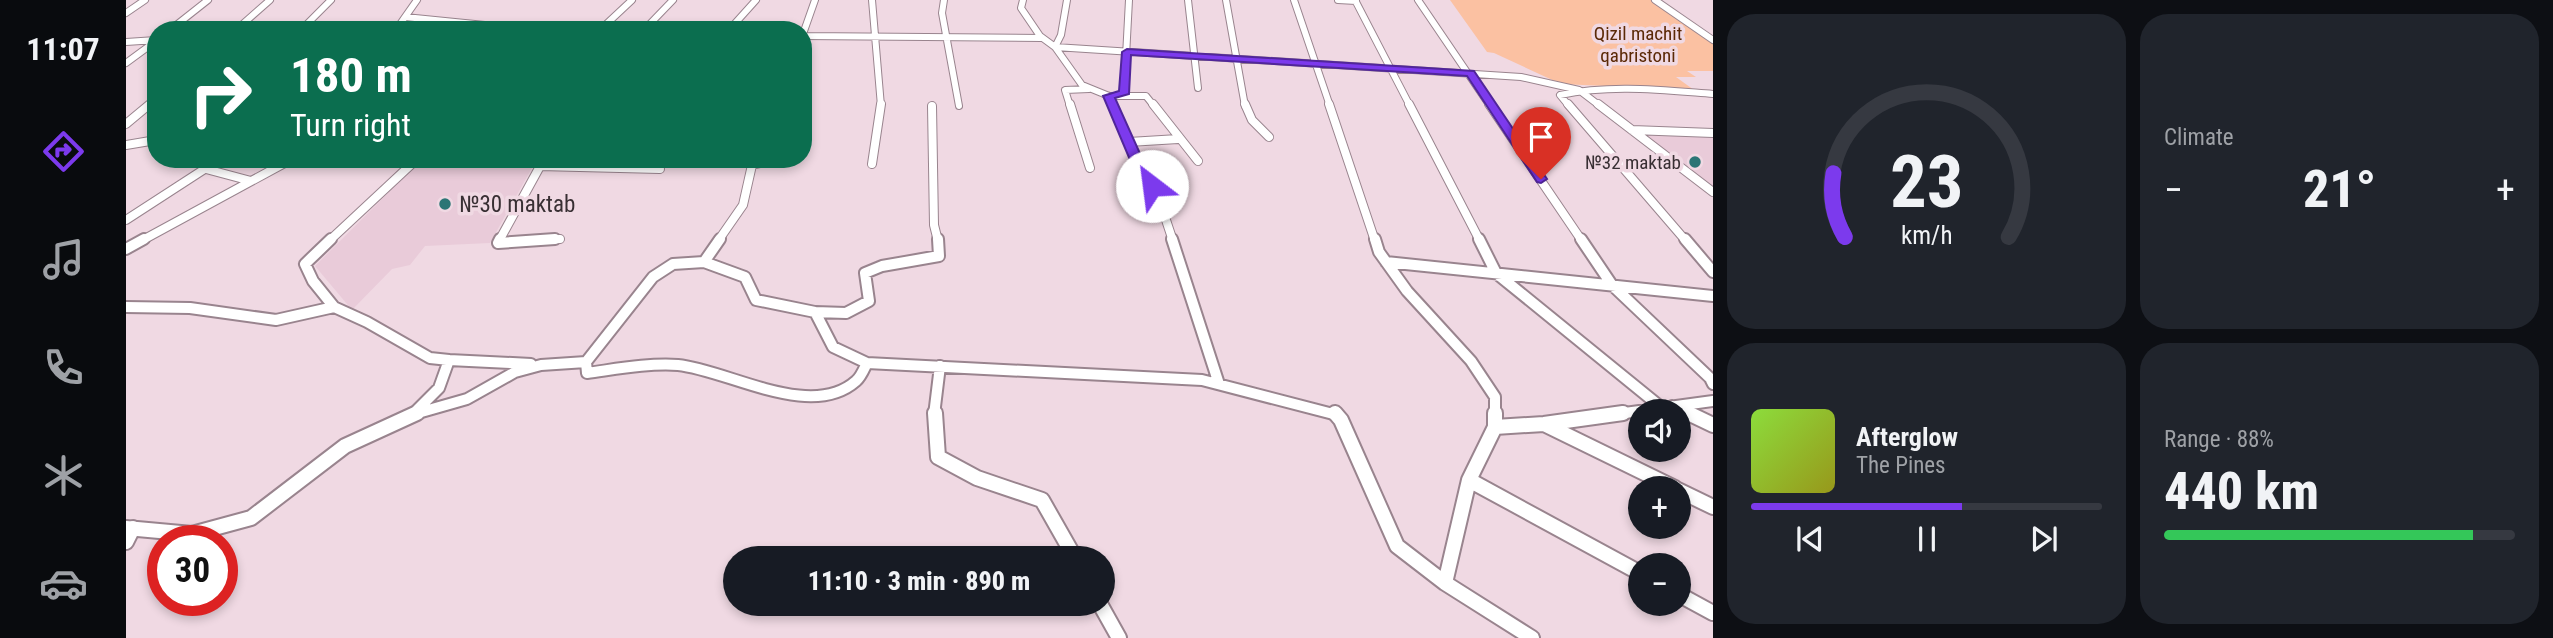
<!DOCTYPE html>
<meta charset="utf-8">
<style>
:root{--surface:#171b24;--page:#20242c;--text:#f1f3f6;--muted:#9ea1a6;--line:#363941;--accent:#7c3aed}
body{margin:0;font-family:"Roboto Condensed",sans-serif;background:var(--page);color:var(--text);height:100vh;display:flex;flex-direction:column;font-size:26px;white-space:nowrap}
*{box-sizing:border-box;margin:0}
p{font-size:23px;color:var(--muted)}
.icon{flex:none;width:38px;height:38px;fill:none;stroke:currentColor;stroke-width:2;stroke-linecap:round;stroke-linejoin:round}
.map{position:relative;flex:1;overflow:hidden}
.details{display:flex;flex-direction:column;gap:14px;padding:14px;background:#0d0f14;width:840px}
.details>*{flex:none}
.hud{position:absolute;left:21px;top:21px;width:665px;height:147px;border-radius:28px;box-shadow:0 4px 10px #0003;background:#0b6e4f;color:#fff;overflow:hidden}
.tools{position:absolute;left:1502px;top:399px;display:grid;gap:14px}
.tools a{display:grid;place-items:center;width:63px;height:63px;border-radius:50%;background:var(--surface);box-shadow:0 4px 10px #0003;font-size:35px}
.speed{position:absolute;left:21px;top:525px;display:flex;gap:14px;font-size:35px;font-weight:700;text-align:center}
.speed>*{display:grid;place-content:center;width:91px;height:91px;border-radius:50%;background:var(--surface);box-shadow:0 4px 10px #0003;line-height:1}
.speed .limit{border:10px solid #d22;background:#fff;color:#111}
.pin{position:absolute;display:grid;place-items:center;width:60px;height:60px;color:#fff;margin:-72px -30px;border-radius:50% 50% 50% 0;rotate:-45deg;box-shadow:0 0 7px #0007}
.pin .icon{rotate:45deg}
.me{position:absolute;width:77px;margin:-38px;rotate:330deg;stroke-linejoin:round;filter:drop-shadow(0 0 5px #0008)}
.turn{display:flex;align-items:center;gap:24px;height:147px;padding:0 28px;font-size:32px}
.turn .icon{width:91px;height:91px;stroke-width:2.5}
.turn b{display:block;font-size:49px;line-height:60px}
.big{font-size:52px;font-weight:800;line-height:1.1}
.details .card{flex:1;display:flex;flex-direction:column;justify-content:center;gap:10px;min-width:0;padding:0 24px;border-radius:28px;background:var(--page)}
.details .dial{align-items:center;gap:0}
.dial svg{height:182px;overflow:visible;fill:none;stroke:var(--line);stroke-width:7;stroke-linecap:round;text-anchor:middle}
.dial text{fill:var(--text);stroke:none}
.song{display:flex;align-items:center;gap:21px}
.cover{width:84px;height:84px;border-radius:10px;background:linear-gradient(135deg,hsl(90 70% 55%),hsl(60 70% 35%))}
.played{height:7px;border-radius:4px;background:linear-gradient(90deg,var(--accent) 60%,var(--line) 60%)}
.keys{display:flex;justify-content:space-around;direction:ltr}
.heat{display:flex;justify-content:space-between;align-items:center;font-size:38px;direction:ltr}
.charge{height:10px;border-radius:5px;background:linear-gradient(90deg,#34c759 88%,var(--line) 0)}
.details .tiles{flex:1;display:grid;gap:14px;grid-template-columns:repeat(2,1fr)}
.trip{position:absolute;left:597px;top:546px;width:392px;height:70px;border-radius:35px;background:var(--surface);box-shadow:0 4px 10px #0003;font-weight:800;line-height:70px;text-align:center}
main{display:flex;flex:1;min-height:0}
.dock{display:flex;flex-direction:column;width:126px;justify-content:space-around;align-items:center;background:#090b0e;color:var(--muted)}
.dock .icon{width:49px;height:49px}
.dock .on{color:var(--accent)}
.dock b{font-size:32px;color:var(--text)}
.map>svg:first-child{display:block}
.built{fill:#e9cbd9}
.green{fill:#fbc1a2}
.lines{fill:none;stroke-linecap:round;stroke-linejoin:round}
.minor-far3-casing{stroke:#99848e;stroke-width:8}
.minor-far2-casing{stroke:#99848e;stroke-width:10}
.minor-far1-casing{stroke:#99848e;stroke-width:14}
.minor-casing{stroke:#99848e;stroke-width:18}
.minor-far3{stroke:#fff;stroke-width:6}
.minor-far2{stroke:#fff;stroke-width:8}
.minor-far1{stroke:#fff;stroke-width:10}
.minor{stroke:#fff;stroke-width:14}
.route{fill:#7c3aed;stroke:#51269a;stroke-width:2}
.poi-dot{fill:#2b7575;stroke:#f0d9e3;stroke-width:2.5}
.labels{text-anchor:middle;stroke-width:7;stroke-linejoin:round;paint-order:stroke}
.far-park-label{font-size:19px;fill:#5b2906;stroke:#f0d9e3}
.far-poi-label{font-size:19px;fill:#382f33;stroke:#f0d9e3;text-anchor:end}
.poi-label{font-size:23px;fill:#382f33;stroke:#f0d9e3;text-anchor:start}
</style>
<main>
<nav class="dock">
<b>11:07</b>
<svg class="icon on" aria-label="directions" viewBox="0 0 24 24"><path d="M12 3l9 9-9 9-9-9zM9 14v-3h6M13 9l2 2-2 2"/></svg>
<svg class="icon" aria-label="music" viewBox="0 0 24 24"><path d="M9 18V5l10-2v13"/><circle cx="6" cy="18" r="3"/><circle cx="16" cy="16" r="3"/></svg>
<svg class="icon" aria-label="phone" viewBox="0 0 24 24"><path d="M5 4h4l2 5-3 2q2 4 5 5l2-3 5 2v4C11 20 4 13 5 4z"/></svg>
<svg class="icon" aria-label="climate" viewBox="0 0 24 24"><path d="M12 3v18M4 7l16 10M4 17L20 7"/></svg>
<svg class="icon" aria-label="car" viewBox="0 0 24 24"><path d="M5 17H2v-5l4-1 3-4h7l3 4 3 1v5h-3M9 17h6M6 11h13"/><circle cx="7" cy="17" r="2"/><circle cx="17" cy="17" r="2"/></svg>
</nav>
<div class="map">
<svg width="1587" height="638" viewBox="0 0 1587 638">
<rect width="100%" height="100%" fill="#f0d9e3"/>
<!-- built -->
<path class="built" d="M 1513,132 L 1587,135 L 1587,188 Z
M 358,159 L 411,159 L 364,243 L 299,246 L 284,265 L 266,269 L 226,310 L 189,266 L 290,165 L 355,163 Z"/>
<!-- green -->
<path class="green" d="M 1324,0 L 1525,0 L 1587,43 L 1587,71 L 1561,71 L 1570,77 L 1550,77 L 1568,90 L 1435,84 L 1368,53 L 1361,52 Z"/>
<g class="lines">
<!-- minor-far3 casing -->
<g class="minor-far3-casing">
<path id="minor-far3" d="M 291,0 L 279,17 L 409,30
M 746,0 L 755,106
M 818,0 L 816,13 L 833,106
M 897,0 L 895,8 L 914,36 L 929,47 L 956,85 L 983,96 L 1020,96 L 1028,106
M 1062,0 L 1072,88
M 1100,0 L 1119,106
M 1168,0 L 1204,106
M 1212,0 L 1230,1
M 1229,0 L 1284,106
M 1292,0 L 1364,106
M 1529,0 L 1587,40
M 0,13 L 19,0
M 44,30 L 82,0
M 110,30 L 144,0
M 175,30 L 205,0
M 270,30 L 279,17
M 474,30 L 506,0
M 518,30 L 547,0
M 603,30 L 630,0
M 677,34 L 689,0
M 677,36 L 916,38
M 0,42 L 30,40
M 929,47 L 1395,77 L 1453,90 L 1474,106
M 929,47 L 935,35 L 941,0
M 0,63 L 30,41
M 998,94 L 1003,0
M 983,96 L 987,106
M 22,106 L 30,99
M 944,106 L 939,90 L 963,89
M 1443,106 L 1434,95 C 1485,84 1535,90 1587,94"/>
</g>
<!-- minor-far2 casing -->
<g class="minor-far2-casing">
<path id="minor-far2" d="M 944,104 L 964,168
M 986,104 L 1013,167 L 1033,199 L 1047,241
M 1027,104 L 1072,161
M 1119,104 L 1126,120 L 1143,137
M 1203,104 L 1249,241
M 1283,104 L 1354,241
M 1363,104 L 1456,241
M 1442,104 L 1560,241
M 1472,104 L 1587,192
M 806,106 L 808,225 L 812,241
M 0,124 L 24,104
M 1506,130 L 1587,133
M 1003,142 L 1052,139
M 0,145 L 30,140
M 746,164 L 755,104
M 414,166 L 534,169
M 80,169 L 125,181
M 0,220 L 94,159
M 15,241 L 166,159
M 203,241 L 291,159
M 373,241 L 418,159
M 402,241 L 434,239
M 592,241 L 617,205 L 626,165 L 639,162 L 639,159"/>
</g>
<!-- minor-far1 casing -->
<g class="minor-far1-casing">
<path id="minor-far1" d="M 205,239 L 179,264 L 187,281 L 208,307 L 241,322 L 304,358 L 323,360
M 374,239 L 372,243 L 429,239
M 1046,239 L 1093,384
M 1249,239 L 1253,252 L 1281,291 L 1345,361 L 1369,397 L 1369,415
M 1353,239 L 1370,273 L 1536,408
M 1455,239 L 1486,285 L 1584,378 L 1587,384
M 1559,239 L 1587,272
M 0,249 L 18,239
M 578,262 L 594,239
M 578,262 L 619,277 L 630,300 L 689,312 L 707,347 L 741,363 C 738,369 735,377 730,381 C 685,421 602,370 552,365 C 522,363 491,369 461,373 L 460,362 L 527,277 L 547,264 Z
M 1260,262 L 1587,296
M 0,307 L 64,308 L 150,320 L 208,307
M 689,312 L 720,313 L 743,301 L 739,273 L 756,266 L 813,256 L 812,239
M 741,363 L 1076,380 L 1211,415
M 1546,406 L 1565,415
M 291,410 L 313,388 L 323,360 L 405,364
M 285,415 L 341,399 L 389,372 L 415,365 L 460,362
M 808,415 L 814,366
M 1484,415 L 1587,401"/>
</g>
<!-- minor casing -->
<g class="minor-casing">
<path id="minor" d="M 809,413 L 812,457 L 851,478 L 916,500 L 949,558
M 1209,413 L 1215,420 L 1271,546 L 1319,583 L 1406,638
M 1562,413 L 1587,425
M 1418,424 L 1549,488
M 1369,427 L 1418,424 L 1497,413
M 1343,480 L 1514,573
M 1552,490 L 1587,507
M 0,528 L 66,534 L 125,518 L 219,446 L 291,413
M 0,542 L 7,528
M 1319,583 L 1343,480 L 1369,427 L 1369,413
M 1552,594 L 1587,613
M 974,604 L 993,638"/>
</g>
<!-- minor-far3 -->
<use href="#minor-far3" class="minor-far3"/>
<!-- minor-far2 -->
<use href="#minor-far2" class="minor-far2"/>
<!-- minor-far1 -->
<use href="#minor-far1" class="minor-far1"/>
<!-- minor -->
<use href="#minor" class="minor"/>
</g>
<!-- route -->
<path class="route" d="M 1001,49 L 1348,71 L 1421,179 L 1415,183 L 1411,182 L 1341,76 L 1005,55 L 1003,94 L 989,98 L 1020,167 L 1033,186 L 1026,190 L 1022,189 L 1007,167 L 977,96 L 993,91 L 996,52 Z"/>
<!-- markers -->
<g class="poi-dot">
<circle cx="1569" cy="162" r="7"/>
<circle cx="319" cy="204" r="7"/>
</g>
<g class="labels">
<!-- far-park labels -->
<g class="far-park-label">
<text x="1512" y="40">Qizil machit<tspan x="1512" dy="22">qabristoni</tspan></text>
</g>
<!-- far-poi labels -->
<g class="far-poi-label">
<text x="1555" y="169">№32 maktab</text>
</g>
<!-- poi labels -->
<g class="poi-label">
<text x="333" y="212">№30 maktab</text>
</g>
</g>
</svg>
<div class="tools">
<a><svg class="icon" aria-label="sound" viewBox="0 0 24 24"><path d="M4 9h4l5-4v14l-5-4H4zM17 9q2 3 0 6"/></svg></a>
<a>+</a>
<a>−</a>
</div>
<div class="speed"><div class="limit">30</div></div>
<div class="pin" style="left:1415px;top:179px;background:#d93025"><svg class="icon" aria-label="arrive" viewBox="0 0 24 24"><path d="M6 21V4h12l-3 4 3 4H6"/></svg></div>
<svg class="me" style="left:1026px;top:186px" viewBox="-20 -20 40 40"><circle r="19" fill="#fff"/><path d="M0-13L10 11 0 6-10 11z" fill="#7c3aed"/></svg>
<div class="trip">11:10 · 3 min · 890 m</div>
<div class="hud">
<div class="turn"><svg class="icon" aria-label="right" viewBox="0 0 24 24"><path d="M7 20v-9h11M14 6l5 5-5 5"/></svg><div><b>180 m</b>Turn right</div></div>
</div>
</div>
<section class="details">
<div class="tiles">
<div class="card dial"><svg viewBox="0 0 100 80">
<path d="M14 69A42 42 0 1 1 86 69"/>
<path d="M14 69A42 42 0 0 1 9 41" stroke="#7c3aed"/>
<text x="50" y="56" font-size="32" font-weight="700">23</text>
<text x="50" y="72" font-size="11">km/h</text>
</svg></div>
<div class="card"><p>Climate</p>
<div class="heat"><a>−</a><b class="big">21°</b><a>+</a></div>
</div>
<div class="card">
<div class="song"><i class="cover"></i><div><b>Afterglow</b><p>The Pines</p></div></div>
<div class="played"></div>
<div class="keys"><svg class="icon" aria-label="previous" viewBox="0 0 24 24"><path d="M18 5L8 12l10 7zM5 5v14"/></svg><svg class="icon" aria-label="pause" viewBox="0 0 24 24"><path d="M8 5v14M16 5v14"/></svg><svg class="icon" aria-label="next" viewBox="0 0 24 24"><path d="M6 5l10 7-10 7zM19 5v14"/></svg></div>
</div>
<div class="card"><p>Range · 88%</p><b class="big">440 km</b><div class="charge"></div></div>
</div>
</section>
</main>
